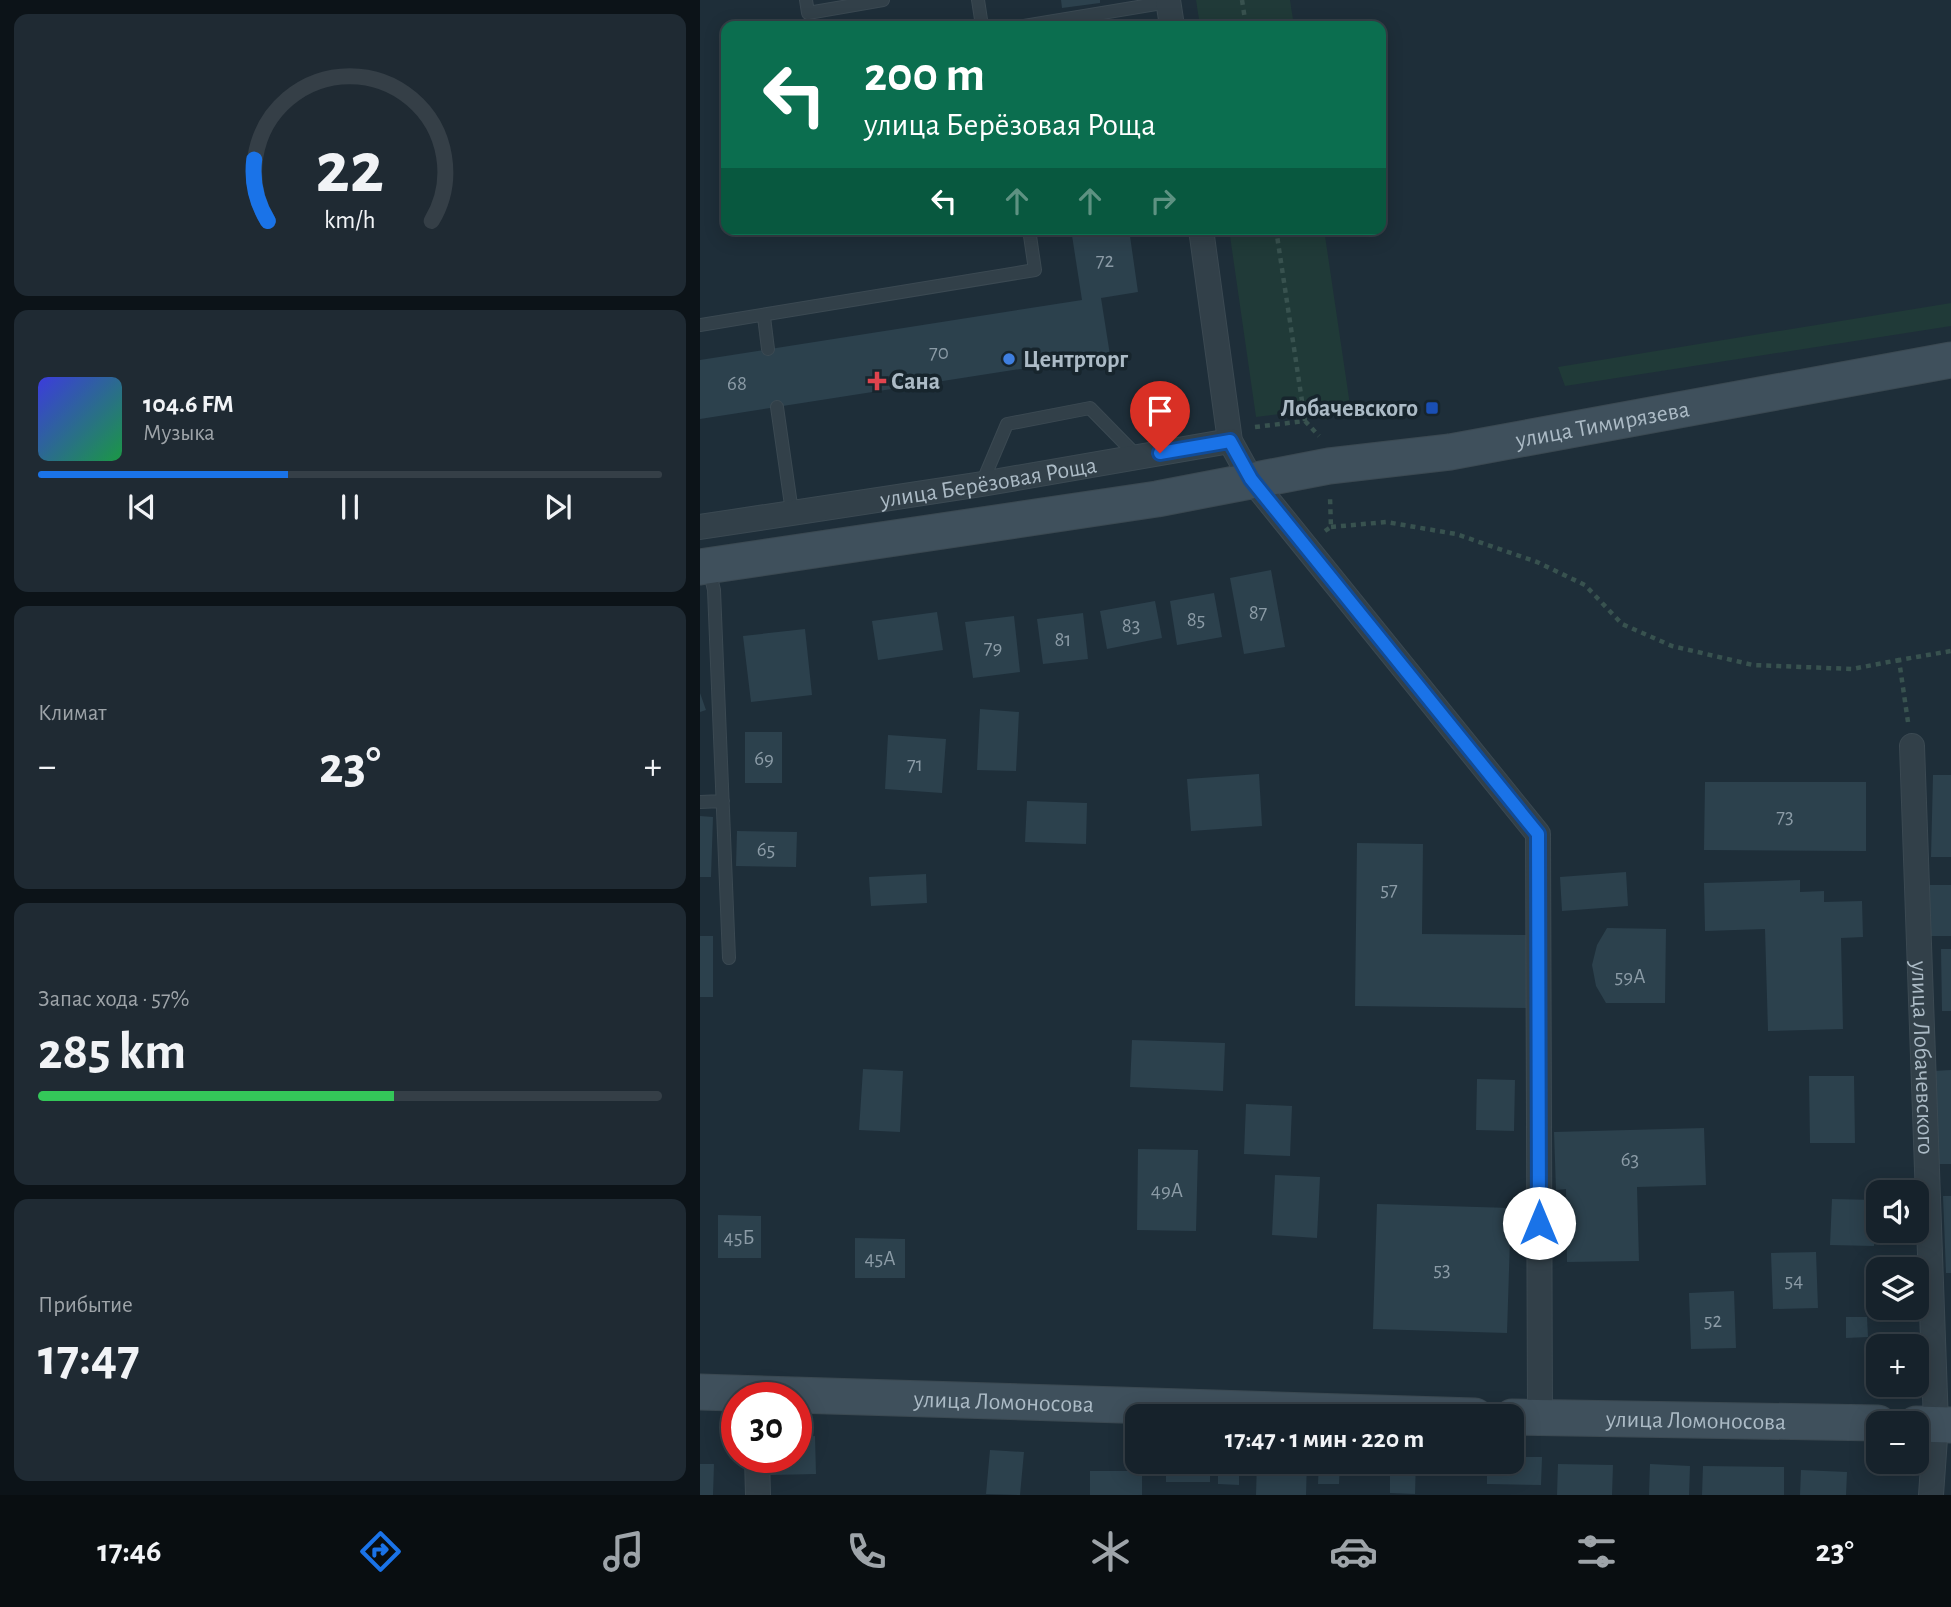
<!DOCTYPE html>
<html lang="ru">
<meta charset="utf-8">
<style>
:root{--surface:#16222b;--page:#1f2a33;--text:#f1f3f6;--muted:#9ea4a9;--line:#353f47;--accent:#1a73e8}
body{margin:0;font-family:"Alegreya Sans",sans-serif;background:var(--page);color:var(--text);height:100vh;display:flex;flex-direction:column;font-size:26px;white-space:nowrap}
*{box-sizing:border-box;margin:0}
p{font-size:23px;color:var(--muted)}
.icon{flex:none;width:38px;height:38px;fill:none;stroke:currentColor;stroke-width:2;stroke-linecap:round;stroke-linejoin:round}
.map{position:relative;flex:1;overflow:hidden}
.sheet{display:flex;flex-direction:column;gap:14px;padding:14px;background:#0c1318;width:700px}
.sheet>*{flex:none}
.guide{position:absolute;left:21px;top:21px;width:665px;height:214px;border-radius:14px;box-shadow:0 4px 18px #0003,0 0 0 2px var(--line);background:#0b6e4f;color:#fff;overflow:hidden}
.fabs{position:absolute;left:1166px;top:1180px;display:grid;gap:14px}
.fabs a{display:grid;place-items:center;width:63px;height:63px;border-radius:14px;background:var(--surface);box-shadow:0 4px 18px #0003,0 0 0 2px var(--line);font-size:35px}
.speed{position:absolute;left:21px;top:1382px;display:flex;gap:14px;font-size:35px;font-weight:700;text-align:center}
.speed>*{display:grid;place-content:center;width:91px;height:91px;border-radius:50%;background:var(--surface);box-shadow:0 4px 18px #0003,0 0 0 2px var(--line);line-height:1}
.speed .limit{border:10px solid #d22;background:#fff;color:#111}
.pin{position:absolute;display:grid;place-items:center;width:60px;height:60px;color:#fff;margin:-72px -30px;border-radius:50% 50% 50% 0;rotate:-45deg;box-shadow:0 0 7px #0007}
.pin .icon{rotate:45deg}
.me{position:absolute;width:77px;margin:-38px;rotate:0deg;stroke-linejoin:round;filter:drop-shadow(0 0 5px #0008)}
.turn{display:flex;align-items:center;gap:24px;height:147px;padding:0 28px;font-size:32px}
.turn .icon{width:91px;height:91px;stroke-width:2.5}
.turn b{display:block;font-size:49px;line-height:60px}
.lanes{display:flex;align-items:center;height:66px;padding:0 28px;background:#0003;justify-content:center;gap:35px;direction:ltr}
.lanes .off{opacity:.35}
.big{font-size:52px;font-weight:700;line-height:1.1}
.sheet .card{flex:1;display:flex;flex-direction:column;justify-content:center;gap:10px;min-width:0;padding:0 24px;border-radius:14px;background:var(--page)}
.sheet .dial{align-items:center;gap:0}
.dial svg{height:182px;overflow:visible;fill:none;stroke:var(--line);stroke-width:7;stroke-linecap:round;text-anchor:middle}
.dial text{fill:var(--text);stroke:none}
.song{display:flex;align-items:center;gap:21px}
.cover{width:84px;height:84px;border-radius:10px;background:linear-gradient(135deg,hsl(240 70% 55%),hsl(140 70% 35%))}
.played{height:7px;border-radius:4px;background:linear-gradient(90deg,var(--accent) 40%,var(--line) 40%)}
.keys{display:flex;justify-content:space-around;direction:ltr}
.heat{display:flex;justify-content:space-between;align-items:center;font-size:38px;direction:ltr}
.charge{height:10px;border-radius:5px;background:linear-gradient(90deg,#34c759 57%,var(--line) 0)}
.trip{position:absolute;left:425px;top:1404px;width:399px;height:70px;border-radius:14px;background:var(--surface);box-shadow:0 4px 18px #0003,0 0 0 2px var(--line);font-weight:700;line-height:70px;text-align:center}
.menu{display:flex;height:112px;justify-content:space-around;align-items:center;background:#090e11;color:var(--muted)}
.menu .icon{width:49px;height:49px}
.menu .on{color:var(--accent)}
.menu b{font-size:32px;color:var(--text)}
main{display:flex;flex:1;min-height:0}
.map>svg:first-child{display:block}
.green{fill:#203a38}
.building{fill:#2c414d}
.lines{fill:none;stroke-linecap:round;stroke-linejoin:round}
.lane-casing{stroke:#3b4952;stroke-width:14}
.street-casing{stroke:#3b4952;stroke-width:26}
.secondary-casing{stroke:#3b4952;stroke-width:37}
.path{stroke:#38524f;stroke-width:4.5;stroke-dasharray:5 5;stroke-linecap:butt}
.lane{stroke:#324049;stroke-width:12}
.street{stroke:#324049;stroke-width:24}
.secondary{stroke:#3f505c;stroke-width:35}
.route-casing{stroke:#114b97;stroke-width:18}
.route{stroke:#1a73e8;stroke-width:12}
.shop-dot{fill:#3f7fe0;stroke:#17252d;stroke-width:2.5}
.health-dot{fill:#e0444e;stroke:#17252d;stroke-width:2.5}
.transit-dot{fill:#1a4fb4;stroke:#17252d;stroke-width:2.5}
.labels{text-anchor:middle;stroke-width:7;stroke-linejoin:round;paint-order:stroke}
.number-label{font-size:21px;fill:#8b9ba6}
.poi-label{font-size:24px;font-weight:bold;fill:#acbbc6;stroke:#17252d;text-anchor:start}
.street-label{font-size:24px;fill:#acbbc6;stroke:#17252d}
</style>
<main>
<section class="sheet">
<div class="card dial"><svg viewBox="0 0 100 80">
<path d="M14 69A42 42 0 1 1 86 69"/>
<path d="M14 69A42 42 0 0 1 8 42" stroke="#1a73e8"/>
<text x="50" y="56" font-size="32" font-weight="700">22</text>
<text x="50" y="72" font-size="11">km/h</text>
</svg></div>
<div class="card">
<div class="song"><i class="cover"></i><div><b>104.6 FM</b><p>Музыка</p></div></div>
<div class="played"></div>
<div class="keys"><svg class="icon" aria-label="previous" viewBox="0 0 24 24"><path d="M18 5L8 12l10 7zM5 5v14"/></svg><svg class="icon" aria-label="pause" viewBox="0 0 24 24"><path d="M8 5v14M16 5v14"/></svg><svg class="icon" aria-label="next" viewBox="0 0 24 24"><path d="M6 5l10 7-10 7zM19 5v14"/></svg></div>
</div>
<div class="card"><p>Климат</p>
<div class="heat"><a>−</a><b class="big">23°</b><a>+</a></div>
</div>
<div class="card"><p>Запас хода · 57%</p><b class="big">285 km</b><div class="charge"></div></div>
<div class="card"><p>Прибытие</p><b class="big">17:47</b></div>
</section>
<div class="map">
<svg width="1251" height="1495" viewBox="0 0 1251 1495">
<rect width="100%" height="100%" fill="#1e2e39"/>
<!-- green -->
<path class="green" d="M 496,0 L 590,0 L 594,26 L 500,26 Z
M 529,229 L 624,229 L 650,405 L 556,417 Z
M 1251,303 L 1251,326 L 865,386 L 858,367 Z"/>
<!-- building -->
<path class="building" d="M 361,0 L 400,0 L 400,3 L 362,8 Z
M 371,229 L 429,229 L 438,292 L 401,298 L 410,355 L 0,419 L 0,360 L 382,300 Z
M 571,570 L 585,647 L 544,654 L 530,578 Z
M 514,593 L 522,637 L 477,645 L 470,601 Z
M 455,601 L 462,638 L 407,649 L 400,611 Z
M 237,612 L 243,650 L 178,660 L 172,621 Z
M 383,613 L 388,659 L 343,664 L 337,619 Z
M 314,616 L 320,672 L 273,678 L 265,622 Z
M 105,629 L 112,695 L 51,702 L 43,636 Z
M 0,693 L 6,710 L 0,712 Z
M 280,709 L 319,712 L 316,771 L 277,770 Z
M 45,732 L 82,732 L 82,783 L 45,783 Z
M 188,735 L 246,739 L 242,793 L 185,789 Z
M 559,774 L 562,826 L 491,831 L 487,779 Z
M 1233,775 L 1251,775 L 1251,857 L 1231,857 Z
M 1005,782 L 1166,782 L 1166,851 L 1004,850 Z
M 327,801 L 387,803 L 386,844 L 325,842 Z
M 0,816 L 13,817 L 11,877 L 0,877 Z
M 37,831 L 97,832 L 96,867 L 36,866 Z
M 657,843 L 723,844 L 722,934 L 827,935 L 826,1008 L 655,1006 Z
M 926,872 L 928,906 L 862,911 L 860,877 Z
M 226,874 L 227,903 L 171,906 L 169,877 Z
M 1100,880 L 1100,892 L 1124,891 L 1124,902 L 1162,901 L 1163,937 L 1141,938 L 1143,1029 L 1068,1031 L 1065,929 L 1005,931 L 1004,883 Z
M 1227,885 L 1251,885 L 1251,936 L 1227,936 Z
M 907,928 L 966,929 L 965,1003 L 906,1003 L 896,986 L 892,965 L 897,945 Z
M 0,936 L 13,936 L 13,997 L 0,997 Z
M 1241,949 L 1251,949 L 1251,1011 L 1242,1011 Z
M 432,1040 L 525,1043 L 523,1091 L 430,1087 Z
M 163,1069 L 203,1071 L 200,1132 L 159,1130 Z
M 1251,1070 L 1251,1164 L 1235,1164 L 1233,1071 Z
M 1109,1076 L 1154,1076 L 1155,1143 L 1110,1143 Z
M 777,1079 L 815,1080 L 814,1131 L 776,1130 Z
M 546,1104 L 592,1106 L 590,1156 L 544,1154 Z
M 1004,1128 L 1006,1185 L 937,1187 L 939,1261 L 867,1262 L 866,1189 L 856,1190 L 854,1132 Z
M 438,1149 L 498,1150 L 496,1231 L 437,1230 Z
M 575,1175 L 620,1177 L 617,1238 L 572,1235 Z
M 1243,1196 L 1251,1196 L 1251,1273 L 1246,1273 Z
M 1132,1199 L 1176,1200 L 1174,1246 L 1130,1245 Z
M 677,1204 L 811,1208 L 807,1333 L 673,1329 Z
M 18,1215 L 61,1216 L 61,1258 L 18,1258 Z
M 155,1238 L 205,1239 L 205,1278 L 155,1278 Z
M 1116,1252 L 1118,1308 L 1073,1309 L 1071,1253 Z
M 1034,1291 L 1036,1348 L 991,1349 L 989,1293 Z
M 1146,1317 L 1167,1317 L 1168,1337 L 1146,1338 Z
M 115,1436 L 116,1474 L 71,1475 L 71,1458 L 96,1458 L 96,1437 Z
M 290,1450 L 324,1452 L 320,1495 L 286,1494 Z
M 812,1457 L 842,1457 L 841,1485 L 787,1484 L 787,1461 L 812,1461 Z
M 466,1461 L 510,1461 L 510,1482 L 466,1482 Z
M 518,1461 L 539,1461 L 539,1485 L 518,1484 Z
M 557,1461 L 607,1461 L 606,1495 L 556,1495 Z
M 619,1461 L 640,1461 L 639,1484 L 618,1484 Z
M 690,1461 L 716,1461 L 715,1494 L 690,1493 Z
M 0,1464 L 14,1464 L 13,1495 L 0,1495 Z
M 858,1464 L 913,1465 L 912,1495 L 857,1495 Z
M 950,1464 L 990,1466 L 989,1495 L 949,1495 Z
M 1003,1466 L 1084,1467 L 1084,1495 L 1002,1495 Z
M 1101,1470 L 1147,1472 L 1146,1495 L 1100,1495 Z
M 390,1471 L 442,1471 L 442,1495 L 390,1495 Z"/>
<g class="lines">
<!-- lane casing -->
<g class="lane-casing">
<path id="lane" d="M 106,0 L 108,13 L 183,0
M 278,0 L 282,26
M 324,26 L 468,2
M 64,317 L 68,349
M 0,325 L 335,270 L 329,229
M 77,407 L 92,512
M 282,483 L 307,424 L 390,408 L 437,456
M 9,569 L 14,590 L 29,958
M 0,802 L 23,801"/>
</g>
<!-- street casing -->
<g class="street-casing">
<g id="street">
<path d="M 468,0 L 472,26"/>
<path d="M 501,229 L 530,441 L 551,479 L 838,834 L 840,1418"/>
<path id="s1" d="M 0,527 L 282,484 L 530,441"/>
<path id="s2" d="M 1212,746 L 1236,1424 L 1231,1495"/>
<path d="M 57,1458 L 58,1495"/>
</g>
</g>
<!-- secondary casing -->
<g class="secondary-casing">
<g id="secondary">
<path id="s3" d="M 0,567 L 457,499 L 629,466 L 750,452 L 1251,360"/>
<path id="s4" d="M 0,1392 L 775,1416"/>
<path id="s5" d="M 812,1417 L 1178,1423"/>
<path d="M 1216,1424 L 1251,1425"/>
</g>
</g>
<!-- path -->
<path class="path" d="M 542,0 L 546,26
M 605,421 L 619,436
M 555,427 L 605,421 L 576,229
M 631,527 L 686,522 L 756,534 L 837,562 L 885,585 L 922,624 L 972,646 L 1053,665 L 1152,669 L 1199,660
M 625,531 L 631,527 L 630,497
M 1208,722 L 1199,660 L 1251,651"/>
<!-- lane -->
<use href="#lane" class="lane"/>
<!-- street -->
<use href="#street" class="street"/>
<!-- secondary -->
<use href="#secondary" class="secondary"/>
</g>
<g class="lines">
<!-- route casing -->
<g class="route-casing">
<path id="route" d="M 460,453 L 530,441 L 551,479 L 838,834 L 839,1223"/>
</g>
<!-- route -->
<use href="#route" class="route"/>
</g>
<!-- markers -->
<circle class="shop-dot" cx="309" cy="359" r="7"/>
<path class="health-dot" d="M173.5 370.5h7v7h7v7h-7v7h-7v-7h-7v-7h7z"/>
<rect class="transit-dot" x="725" y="401" width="14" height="14" rx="3.5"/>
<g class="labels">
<!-- number labels -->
<g class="number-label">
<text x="405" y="267">72</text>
<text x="239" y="359">70</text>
<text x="37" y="390">68</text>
<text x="558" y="619">87</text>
<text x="496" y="626">85</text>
<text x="431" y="632">83</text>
<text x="363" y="646">81</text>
<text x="293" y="654">79</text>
<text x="64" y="765">69</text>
<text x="215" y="771">71</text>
<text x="1085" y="823">73</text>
<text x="66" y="856">65</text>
<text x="689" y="896">57</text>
<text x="930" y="983">59А</text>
<text x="930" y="1166">63</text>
<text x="467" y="1197">49А</text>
<text x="39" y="1244">45Б</text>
<text x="180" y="1265">45А</text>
<text x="742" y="1276">53</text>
<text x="1094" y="1287">54</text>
<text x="1013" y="1327">52</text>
</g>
<!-- poi labels -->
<g class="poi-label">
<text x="323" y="367">Центрторг</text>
<text x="191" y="389">Сана</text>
<text x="718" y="416" text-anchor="end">Лобачевского</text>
</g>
<!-- street labels -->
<g class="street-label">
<text dy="8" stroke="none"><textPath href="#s3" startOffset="914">улица Тимирязева</textPath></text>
<text dy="8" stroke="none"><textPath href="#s1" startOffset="292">улица Берёзовая Роща</textPath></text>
<text dy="8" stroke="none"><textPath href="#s2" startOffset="312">улица Лобачевского</textPath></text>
<text dy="8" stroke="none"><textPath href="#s4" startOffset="304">улица Ломоносова</textPath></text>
<text dy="8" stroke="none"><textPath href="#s5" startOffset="184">улица Ломоносова</textPath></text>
</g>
</g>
</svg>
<div class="fabs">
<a><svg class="icon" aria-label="sound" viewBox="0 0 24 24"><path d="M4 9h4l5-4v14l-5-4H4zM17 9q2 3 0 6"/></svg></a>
<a><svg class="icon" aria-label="layers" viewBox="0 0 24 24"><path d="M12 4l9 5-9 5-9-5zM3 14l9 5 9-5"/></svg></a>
<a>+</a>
<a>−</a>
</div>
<div class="speed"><div class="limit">30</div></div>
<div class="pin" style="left:460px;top:453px;background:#d93025"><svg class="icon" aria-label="arrive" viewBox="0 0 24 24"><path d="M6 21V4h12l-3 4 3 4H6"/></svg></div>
<svg class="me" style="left:839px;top:1223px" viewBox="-20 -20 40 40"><circle r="19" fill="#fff"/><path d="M0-13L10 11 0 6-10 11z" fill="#1a73e8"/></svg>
<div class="trip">17:47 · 1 мин · 220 m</div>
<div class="guide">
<div class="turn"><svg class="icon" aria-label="left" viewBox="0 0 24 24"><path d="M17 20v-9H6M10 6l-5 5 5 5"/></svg><div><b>200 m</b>улица Берёзовая Роща</div></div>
<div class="lanes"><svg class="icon" aria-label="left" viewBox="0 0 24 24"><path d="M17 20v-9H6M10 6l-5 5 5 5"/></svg><svg class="icon off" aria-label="ahead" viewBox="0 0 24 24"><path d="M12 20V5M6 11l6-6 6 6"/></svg><svg class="icon off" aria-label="ahead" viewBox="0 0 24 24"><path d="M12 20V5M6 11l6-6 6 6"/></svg><svg class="icon off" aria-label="right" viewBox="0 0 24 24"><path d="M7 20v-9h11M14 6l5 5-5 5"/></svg></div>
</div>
</div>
</main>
<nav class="menu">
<b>17:46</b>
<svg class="icon on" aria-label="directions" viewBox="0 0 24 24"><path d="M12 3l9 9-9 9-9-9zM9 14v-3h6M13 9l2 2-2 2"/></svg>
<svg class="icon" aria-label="music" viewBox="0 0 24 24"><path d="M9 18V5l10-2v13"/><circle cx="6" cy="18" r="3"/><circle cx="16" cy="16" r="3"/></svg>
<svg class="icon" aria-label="phone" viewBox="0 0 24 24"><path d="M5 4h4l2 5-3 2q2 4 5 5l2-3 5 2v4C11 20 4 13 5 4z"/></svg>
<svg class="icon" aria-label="climate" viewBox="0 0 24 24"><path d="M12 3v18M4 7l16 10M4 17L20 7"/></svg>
<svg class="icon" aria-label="car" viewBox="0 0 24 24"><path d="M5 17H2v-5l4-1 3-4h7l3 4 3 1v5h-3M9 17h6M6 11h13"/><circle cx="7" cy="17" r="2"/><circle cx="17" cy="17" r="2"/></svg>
<svg class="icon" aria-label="filters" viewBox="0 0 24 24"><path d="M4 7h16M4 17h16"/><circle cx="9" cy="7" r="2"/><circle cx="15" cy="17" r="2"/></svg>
<b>23°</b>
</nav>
